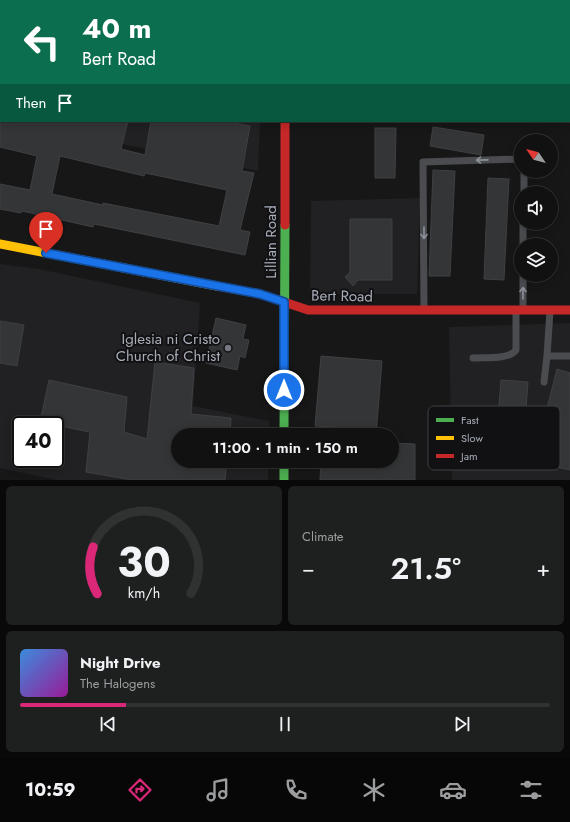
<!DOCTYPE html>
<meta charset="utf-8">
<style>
:root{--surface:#111;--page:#1e1f1f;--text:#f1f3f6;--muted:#9c9d9f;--line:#303131;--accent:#db2777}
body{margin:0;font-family:Jost,sans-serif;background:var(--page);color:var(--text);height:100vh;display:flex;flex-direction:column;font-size:15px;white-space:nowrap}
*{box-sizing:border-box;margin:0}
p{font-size:13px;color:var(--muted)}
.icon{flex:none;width:22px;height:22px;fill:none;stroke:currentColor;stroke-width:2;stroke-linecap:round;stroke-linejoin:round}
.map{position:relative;height:480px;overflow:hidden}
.sheet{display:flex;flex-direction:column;gap:6px;padding:6px;background:#090909;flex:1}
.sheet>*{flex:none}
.banner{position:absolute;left:0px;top:0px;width:570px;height:122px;box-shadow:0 2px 10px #0003,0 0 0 1px var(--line);background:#0b6e4f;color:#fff;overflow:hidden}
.needle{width:26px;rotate:305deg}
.tools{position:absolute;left:514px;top:134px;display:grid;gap:8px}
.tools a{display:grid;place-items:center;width:44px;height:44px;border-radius:50%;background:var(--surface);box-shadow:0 2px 10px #0003,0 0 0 1px var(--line);font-size:20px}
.speed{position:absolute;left:12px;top:416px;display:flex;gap:8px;font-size:20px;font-weight:700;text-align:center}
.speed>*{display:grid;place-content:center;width:52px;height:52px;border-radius:50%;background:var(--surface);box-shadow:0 2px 10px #0003,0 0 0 1px var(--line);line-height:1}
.speed .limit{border:2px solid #111;border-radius:6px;background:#fff;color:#111}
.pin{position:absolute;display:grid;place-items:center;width:34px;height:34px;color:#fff;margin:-41px -17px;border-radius:50% 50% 50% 0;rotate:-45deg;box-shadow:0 0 4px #0007}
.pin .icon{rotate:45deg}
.me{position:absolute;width:44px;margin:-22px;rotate:0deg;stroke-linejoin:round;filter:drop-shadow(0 0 3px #0008)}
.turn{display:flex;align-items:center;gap:14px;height:84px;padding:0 16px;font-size:18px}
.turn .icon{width:52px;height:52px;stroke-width:2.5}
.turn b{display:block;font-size:28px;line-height:34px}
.then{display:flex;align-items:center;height:38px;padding:0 16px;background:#0003;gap:8px;font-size:15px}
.big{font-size:30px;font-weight:600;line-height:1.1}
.sheet .widget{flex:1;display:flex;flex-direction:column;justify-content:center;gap:6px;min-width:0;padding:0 14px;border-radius:6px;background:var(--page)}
.sheet .dial{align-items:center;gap:0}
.dial svg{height:104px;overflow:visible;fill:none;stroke:var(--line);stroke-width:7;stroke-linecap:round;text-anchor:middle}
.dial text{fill:var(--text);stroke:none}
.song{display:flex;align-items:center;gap:12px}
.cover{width:48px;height:48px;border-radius:6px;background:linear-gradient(135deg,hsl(210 70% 55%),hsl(300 70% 35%))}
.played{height:4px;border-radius:2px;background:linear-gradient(90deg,var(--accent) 20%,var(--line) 20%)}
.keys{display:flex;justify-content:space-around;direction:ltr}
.heat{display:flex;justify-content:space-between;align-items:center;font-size:22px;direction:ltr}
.sheet .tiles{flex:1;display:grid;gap:6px;grid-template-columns:1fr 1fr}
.widget:last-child{grid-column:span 2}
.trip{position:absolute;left:171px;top:428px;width:228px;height:40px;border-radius:20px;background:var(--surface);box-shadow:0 2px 10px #0003,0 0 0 1px var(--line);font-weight:600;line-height:40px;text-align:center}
.menu{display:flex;height:64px;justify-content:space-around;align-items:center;background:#070707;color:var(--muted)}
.menu .icon{width:28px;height:28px}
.menu .selected{color:var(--accent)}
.menu b{font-size:18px;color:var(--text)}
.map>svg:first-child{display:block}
.built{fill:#212124;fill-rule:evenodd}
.building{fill:#343537;stroke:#3f4043;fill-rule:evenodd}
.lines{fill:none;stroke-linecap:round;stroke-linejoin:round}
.lane{stroke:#4b4c50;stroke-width:7}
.street{stroke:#4b4c50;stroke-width:13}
.fast{stroke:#4caf50;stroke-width:9}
.slow{stroke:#ffc107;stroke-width:9}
.jam{stroke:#c62828;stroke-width:9}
.oneway{stroke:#8c9099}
.route-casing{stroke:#114b97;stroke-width:10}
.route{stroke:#1a73e8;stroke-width:7}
.poi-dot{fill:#757880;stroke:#111113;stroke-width:1.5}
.labels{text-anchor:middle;stroke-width:4;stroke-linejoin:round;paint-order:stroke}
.street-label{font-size:15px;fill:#a8adb8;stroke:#111113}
.poi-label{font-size:15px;fill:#a8adb8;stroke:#111113;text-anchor:end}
.key{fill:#111113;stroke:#3e4045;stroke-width:1}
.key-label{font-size:11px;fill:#a8adb8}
</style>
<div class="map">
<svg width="570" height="480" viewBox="0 0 570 480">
<rect width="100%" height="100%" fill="#171717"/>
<!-- built -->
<path class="built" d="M 4,121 L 260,121 L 258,171 Z
M 420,198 L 417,294 L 310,294 L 311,201 Z
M 0,264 L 39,269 L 200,303 L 193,406 L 269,421 L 269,435 L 178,435 L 178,461 L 268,461 L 268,480 L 57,480 L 0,468 ZM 21,425 L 55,425 L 55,459 L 21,459 Z
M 570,323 L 570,480 L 452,480 L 449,327 Z"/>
<!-- building -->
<path class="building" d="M 0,121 L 128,121 L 121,149 L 145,155 L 151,121 L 223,121 L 250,126 L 242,171 L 254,173 L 240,230 L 250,232 L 245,255 L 94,224 L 93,227 L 22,211 L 21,213 L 0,209 L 0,184 L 30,190 L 37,156 L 0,147 ZM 60,156 L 144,176 L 145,173 L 227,190 L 219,226 L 103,203 L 103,205 L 52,194 Z
M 433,127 L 484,135 L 481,155 L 430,146 Z
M 375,128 L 396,128 L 395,178 L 375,178 Z
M 433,170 L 455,171 L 450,276 L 429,276 Z
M 488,178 L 509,179 L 504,280 L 484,279 Z
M 350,219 L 392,219 L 392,280 L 358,280 L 353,286 L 345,277 L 350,272 Z
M 216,318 L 246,325 L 243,339 L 249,340 L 245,358 L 240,356 L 237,370 L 206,363 Z
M 0,321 L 24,325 L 17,366 L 0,363 Z
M 321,356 L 382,361 L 376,435 L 355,435 L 356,429 L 315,426 Z
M 155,362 L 194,368 L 191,414 L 231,418 L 230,435 L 178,435 L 178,461 L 227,461 L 225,480 L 132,480 L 86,472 L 90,432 L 40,422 L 49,380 L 127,397 L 124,432 L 147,439 Z
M 557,369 L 570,373 L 570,470 L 547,465 L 556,427 L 543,424 Z
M 501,380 L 528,382 L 523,447 L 460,442 L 461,427 L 497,430 Z
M 392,443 L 415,444 L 415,480 L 320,480 L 321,461 L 392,461 Z"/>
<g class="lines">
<!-- lane -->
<path class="lane" d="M 524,193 L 524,171
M 523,245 L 523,223
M 424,310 L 423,162 L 521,159
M 523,310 L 523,275
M 550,311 L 547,356 L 570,356
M 473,358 C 484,357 509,360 516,350 L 516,310
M 544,382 L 547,356"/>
<!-- street -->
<path class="street" d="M 35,1 L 35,0
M 0,51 L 1,50"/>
<!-- fast -->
<path class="fast" d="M 285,0 L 285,1
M 284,435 L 285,225
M 284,461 L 284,480"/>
<!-- slow -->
<path class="slow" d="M 0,244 L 217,286"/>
<!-- jam -->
<path class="jam" d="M 285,225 L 285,121
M 217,286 L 260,294 L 308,310 L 570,310"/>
</g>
<!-- one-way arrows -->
<defs><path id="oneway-shaft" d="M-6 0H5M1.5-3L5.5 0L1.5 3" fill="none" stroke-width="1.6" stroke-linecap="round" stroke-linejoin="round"/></defs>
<g class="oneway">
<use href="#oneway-shaft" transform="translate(482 160) rotate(179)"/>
<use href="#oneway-shaft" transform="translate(424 233) rotate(90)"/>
<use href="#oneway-shaft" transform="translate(523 293) rotate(-90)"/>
</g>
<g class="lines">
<!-- route casing -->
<g class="route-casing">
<path id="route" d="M 46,253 L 260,294 L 284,302 L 284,390"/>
</g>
<!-- route -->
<use href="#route" class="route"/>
</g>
<!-- markers -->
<circle class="poi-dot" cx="228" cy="348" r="4"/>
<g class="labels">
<!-- street labels -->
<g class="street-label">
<text transform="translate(271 242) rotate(-90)" y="5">Lillian Road</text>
<text transform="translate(342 296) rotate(1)" y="5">Bert Road</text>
</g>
<!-- poi labels -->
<g class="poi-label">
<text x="220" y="344">Iglesia ni Cristo<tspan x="220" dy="17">Church of Christ</tspan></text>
</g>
</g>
<!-- legend -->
<rect x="428" y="406" width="132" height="64" rx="6" class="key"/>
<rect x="436" y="418" width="18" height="4" fill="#4caf50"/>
<rect x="436" y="436" width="18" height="4" fill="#ffc107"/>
<rect x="436" y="454" width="18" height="4" fill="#c62828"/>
<g class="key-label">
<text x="461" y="424">Fast</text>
<text x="461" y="442">Slow</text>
<text x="461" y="460">Jam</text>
</g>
</svg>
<div class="tools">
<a><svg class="needle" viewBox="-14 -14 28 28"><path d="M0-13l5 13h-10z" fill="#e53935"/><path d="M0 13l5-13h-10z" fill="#9c9d9f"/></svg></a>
<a><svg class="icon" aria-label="sound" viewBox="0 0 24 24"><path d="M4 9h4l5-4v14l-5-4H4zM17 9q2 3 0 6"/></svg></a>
<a><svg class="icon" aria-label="layers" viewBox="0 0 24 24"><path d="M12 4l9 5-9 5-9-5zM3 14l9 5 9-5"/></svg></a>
</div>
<div class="speed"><div class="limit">40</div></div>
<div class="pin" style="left:46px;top:253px;background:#d93025"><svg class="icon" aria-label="arrive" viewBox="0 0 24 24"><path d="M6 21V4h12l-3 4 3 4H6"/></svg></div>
<svg class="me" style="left:284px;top:390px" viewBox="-20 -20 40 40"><circle r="17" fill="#1a73e8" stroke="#fff" stroke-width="3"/><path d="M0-11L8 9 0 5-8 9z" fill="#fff"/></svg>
<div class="trip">11:00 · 1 min · 150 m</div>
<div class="banner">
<div class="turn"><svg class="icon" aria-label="left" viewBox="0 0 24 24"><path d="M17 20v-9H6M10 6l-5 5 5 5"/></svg><div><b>40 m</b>Bert Road</div></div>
<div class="then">Then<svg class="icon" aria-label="arrive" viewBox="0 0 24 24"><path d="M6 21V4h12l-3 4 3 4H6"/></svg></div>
</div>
</div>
<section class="sheet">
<div class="tiles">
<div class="widget dial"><svg viewBox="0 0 100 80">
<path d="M14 69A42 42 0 1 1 86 69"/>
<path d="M14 69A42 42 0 0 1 11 33" stroke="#db2777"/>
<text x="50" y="56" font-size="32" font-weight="700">30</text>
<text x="50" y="72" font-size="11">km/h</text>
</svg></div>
<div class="widget"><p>Climate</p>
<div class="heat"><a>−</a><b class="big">21.5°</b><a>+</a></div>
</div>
<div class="widget">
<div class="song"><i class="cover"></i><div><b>Night Drive</b><p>The Halogens</p></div></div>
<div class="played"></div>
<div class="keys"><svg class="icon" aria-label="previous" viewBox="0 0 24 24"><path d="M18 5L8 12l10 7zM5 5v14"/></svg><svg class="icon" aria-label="pause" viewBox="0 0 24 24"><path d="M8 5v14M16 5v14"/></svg><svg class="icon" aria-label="next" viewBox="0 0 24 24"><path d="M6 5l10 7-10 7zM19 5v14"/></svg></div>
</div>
</div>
</section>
<nav class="menu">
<b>10:59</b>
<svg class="icon selected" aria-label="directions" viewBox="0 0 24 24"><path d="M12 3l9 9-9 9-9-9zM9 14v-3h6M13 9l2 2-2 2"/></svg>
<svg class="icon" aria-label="music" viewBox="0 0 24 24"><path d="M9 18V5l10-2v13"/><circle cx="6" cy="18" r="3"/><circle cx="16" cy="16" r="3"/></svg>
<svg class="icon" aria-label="phone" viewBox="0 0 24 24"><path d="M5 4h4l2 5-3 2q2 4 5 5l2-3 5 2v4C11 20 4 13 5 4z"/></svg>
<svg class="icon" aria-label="climate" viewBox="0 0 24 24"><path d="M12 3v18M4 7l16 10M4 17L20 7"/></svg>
<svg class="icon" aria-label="car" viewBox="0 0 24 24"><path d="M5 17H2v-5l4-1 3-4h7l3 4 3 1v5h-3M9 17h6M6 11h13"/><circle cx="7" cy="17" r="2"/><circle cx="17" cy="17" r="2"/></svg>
<svg class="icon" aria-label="filters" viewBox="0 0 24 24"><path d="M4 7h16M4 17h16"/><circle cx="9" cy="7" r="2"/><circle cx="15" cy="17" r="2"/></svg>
</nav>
